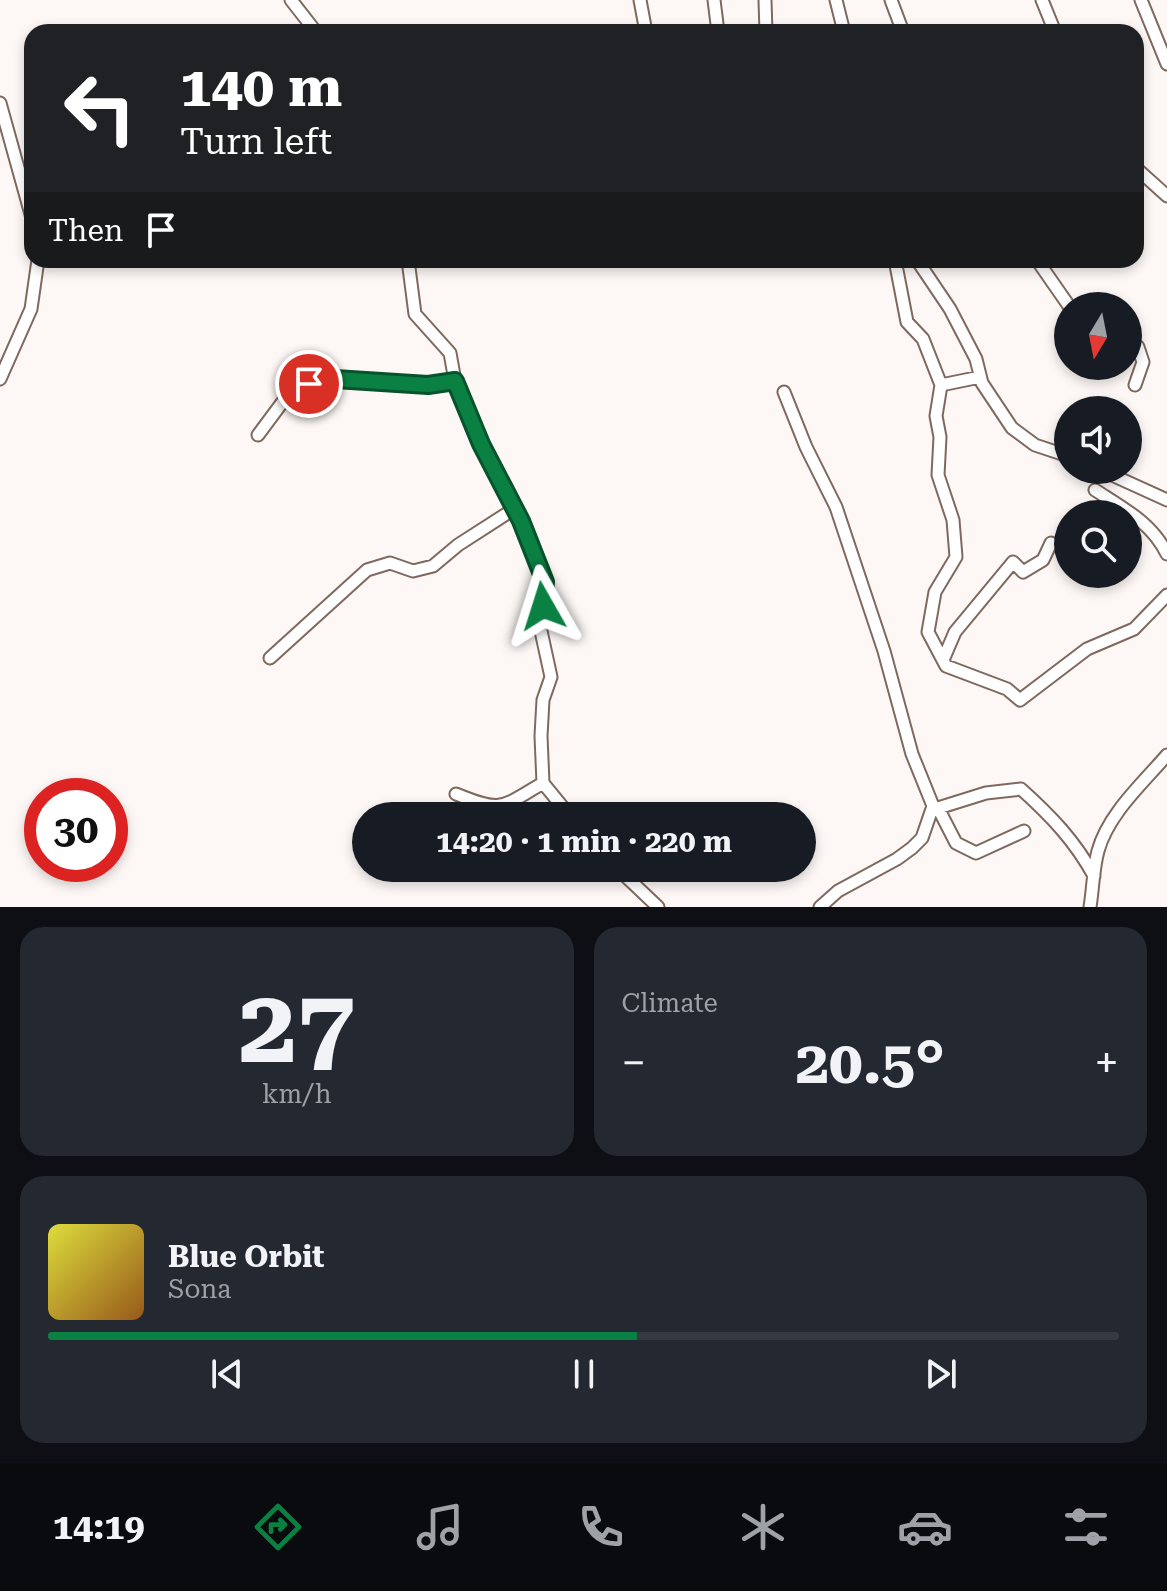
<!DOCTYPE html>
<meta charset="utf-8">
<style>
:root{--surface:#171b24;--page:#242831;--text:#f1f3f6;--muted:#9ea1a6;--line:#363941;--accent:#0b8043}
body{margin:0;font-family:"Roboto Serif",serif;background:var(--page);color:var(--text);height:100vh;display:flex;flex-direction:column;font-size:30px;white-space:nowrap}
*{box-sizing:border-box;margin:0}
p{font-size:26px;color:var(--muted)}
.icon{flex:none;width:44px;height:44px;fill:none;stroke:currentColor;stroke-width:2;stroke-linecap:round;stroke-linejoin:round}
.map{position:relative;height:907px;overflow:hidden}
.drawer{display:flex;flex-direction:column;gap:20px;padding:20px;background:#0d0f14;flex:1}
.drawer>*{flex:none}
.banner{position:absolute;left:24px;top:24px;width:1120px;height:244px;border-radius:24px;box-shadow:0 4px 12px #0003;background:#202124;color:#fff;overflow:hidden}
.needle{width:52px;rotate:190deg}
.fabs{position:absolute;left:1054px;top:292px;display:grid;gap:16px}
.fabs a{display:grid;place-items:center;width:88px;height:88px;border-radius:50%;background:var(--surface);box-shadow:0 4px 12px #0003;font-size:40px}
.speed{position:absolute;left:24px;top:778px;display:flex;gap:16px;font-size:40px;font-weight:700;text-align:center}
.speed>*{display:grid;place-content:center;width:104px;height:104px;border-radius:50%;background:var(--surface);box-shadow:0 4px 12px #0003;line-height:1}
.speed .limit{border:12px solid #d22;background:#fff;color:#111}
.pin{position:absolute;display:grid;place-items:center;width:68px;height:68px;color:#fff;margin:-34px;border:4px solid #fff;border-radius:50%;box-shadow:0 2px 8px #0007}
.me{position:absolute;width:88px;margin:-44px;rotate:354deg;stroke-linejoin:round;filter:drop-shadow(0 0 6px #0008)}
.turn{display:flex;align-items:center;gap:28px;height:168px;padding:0 24px;font-size:36px}
.turn .icon{width:104px;height:104px;stroke-width:2.5}
.turn b{display:block;font-size:56px;line-height:68px}
.then{display:flex;align-items:center;height:76px;padding:0 24px;background:#0003;gap:16px;font-size:30px}
.big{font-size:60px;font-weight:700;line-height:1.1}
.drawer .widget{flex:1;display:flex;flex-direction:column;justify-content:center;gap:12px;min-width:0;padding:0 28px;border-radius:24px;background:var(--page)}
.drawer .dial{align-items:center;gap:0}
.dial b{font-size:104px;line-height:1}
.song{display:flex;align-items:center;gap:24px}
.cover{width:96px;height:96px;border-radius:12px;background:linear-gradient(135deg,hsl(60 70% 55%),hsl(30 70% 35%))}
.played{height:8px;border-radius:4px;background:linear-gradient(90deg,var(--accent) 55%,var(--line) 55%)}
.keys{display:flex;justify-content:space-around;direction:ltr}
.heat{display:flex;justify-content:space-between;align-items:center;font-size:44px;direction:ltr}
.drawer .tiles{flex:1;display:grid;gap:20px;grid-template-columns:1fr 1fr}
.widget:last-child{grid-column:span 2}
.trip{position:absolute;left:352px;top:802px;width:464px;height:80px;border-radius:40px;background:var(--surface);box-shadow:0 4px 12px #0003;font-weight:700;line-height:80px;text-align:center}
.tabs{display:flex;height:128px;justify-content:space-around;align-items:center;background:#090b0e;color:var(--muted)}
.tabs .icon{width:56px;height:56px}
.tabs .active{color:var(--accent)}
.tabs b{font-size:36px;color:var(--text)}
.map>svg:first-child{display:block}
.lines{fill:none;stroke-linecap:round;stroke-linejoin:round}
.minor-casing{stroke:#7f695f;stroke-width:15}
.minor{stroke:#fff;stroke-width:11}
.route-casing{stroke:#07532c;stroke-width:20}
.route{stroke:#0b8043;stroke-width:14}
</style>
<div class="map">
<svg width="1167" height="907" viewBox="0 0 1167 907">
<rect width="100%" height="100%" fill="#fdf8f5"/>
<g class="lines">
<!-- minor casing -->
<g class="minor-casing">
<path id="minor" d="M 291,0 L 316,32
M 640,0 L 646,32
M 714,0 L 718,32
M 765,0 L 766,32
M 836,0 L 844,32
M 891,0 L 903,32
M 1042,0 L 1055,32
M 1141,0 L 1167,64
M 0,103 L 32,218
M 1136,168 L 1167,196
M 408,260 L 415,314 L 450,353 L 455,381 L 481,444 L 521,521 L 545,582 L 541,631 L 551,677 L 543,700 L 541,736 L 543,783 L 570,816
M 895,260 L 907,322 L 923,339 L 941,385
M 917,260 L 950,309 L 976,359 L 982,383 L 1012,428 L 1035,445 L 1068,456
M 1037,260 L 1069,306
M 1128,348 L 1138,347 L 1143,362 L 1135,385
M 980,377 L 941,385 L 936,416 L 940,437 L 938,475 L 953,520 L 956,557 L 935,592 L 928,632 L 946,666 L 1007,689 L 1020,700 L 1087,649 L 1134,629 L 1167,595
M 0,379 L 31,309 L 38,260
M 784,392 L 806,447 L 836,507 L 884,651 L 912,754 L 933,806 L 938,808 L 986,793 L 1021,789 C 1051,816 1075,841 1094,876
M 258,435 L 293,388 L 335,379 L 428,385 L 455,381
M 1101,470 L 1167,500
M 1095,490 C 1123,508 1152,523 1167,554
M 270,658 L 367,570 L 390,563 L 413,571 L 433,566 L 458,545 L 514,509
M 943,660 L 955,632 L 1013,562 L 1023,572 L 1043,560 L 1051,543
M 456,794 C 503,813 500,808 543,783
M 938,808 L 956,843 L 976,853 L 1024,831
M 617,868 L 658,907
M 820,907 L 838,891 L 897,859 L 912,848 L 922,838 L 933,806
M 1090,907 C 1093,889 1093,869 1098,851 C 1108,814 1143,783 1167,755"/>
</g>
<!-- minor -->
<use href="#minor" class="minor"/>
</g>
<g class="lines">
<!-- route casing -->
<g class="route-casing">
<path id="route" d="M 309,384 L 335,379 L 428,385 L 455,381 L 481,444 L 521,521 L 545,582 L 543,606"/>
</g>
<!-- route -->
<use href="#route" class="route"/>
</g>
</svg>
<div class="fabs">
<a><svg class="needle" viewBox="-14 -14 28 28"><path d="M0-13l5 13h-10z" fill="#e53935"/><path d="M0 13l5-13h-10z" fill="#9ea1a6"/></svg></a>
<a><svg class="icon" aria-label="sound" viewBox="0 0 24 24"><path d="M4 9h4l5-4v14l-5-4H4zM17 9q2 3 0 6"/></svg></a>
<a><svg class="icon" aria-label="search" viewBox="0 0 24 24"><circle cx="10" cy="10" r="6"/><path d="M15 15l6 6"/></svg></a>
</div>
<div class="speed"><div class="limit">30</div></div>
<div class="pin" style="left:309px;top:384px;background:#d93025"><svg class="icon" aria-label="arrive" viewBox="0 0 24 24"><path d="M6 21V4h12l-3 4 3 4H6"/></svg></div>
<svg class="me" style="left:543px;top:606px" viewBox="-20 -20 40 40"><path d="M0-17L14 15 0 8-14 15z" fill="#0b8043" stroke="#fff" stroke-width="4"/></svg>
<div class="trip">14:20 · 1 min · 220 m</div>
<div class="banner">
<div class="turn"><svg class="icon" aria-label="left" viewBox="0 0 24 24"><path d="M17 20v-9H6M10 6l-5 5 5 5"/></svg><div><b>140 m</b>Turn left</div></div>
<div class="then">Then<svg class="icon" aria-label="arrive" viewBox="0 0 24 24"><path d="M6 21V4h12l-3 4 3 4H6"/></svg></div>
</div>
</div>
<section class="drawer">
<div class="tiles">
<div class="widget dial"><b>27</b><p>km/h</p></div>
<div class="widget"><p>Climate</p>
<div class="heat"><a>−</a><b class="big">20.5°</b><a>+</a></div>
</div>
<div class="widget">
<div class="song"><i class="cover"></i><div><b>Blue Orbit</b><p>Sona</p></div></div>
<div class="played"></div>
<div class="keys"><svg class="icon" aria-label="previous" viewBox="0 0 24 24"><path d="M18 5L8 12l10 7zM5 5v14"/></svg><svg class="icon" aria-label="pause" viewBox="0 0 24 24"><path d="M8 5v14M16 5v14"/></svg><svg class="icon" aria-label="next" viewBox="0 0 24 24"><path d="M6 5l10 7-10 7zM19 5v14"/></svg></div>
</div>
</div>
</section>
<nav class="tabs">
<b>14:19</b>
<svg class="icon active" aria-label="directions" viewBox="0 0 24 24"><path d="M12 3l9 9-9 9-9-9zM9 14v-3h6M13 9l2 2-2 2"/></svg>
<svg class="icon" aria-label="music" viewBox="0 0 24 24"><path d="M9 18V5l10-2v13"/><circle cx="6" cy="18" r="3"/><circle cx="16" cy="16" r="3"/></svg>
<svg class="icon" aria-label="phone" viewBox="0 0 24 24"><path d="M5 4h4l2 5-3 2q2 4 5 5l2-3 5 2v4C11 20 4 13 5 4z"/></svg>
<svg class="icon" aria-label="climate" viewBox="0 0 24 24"><path d="M12 3v18M4 7l16 10M4 17L20 7"/></svg>
<svg class="icon" aria-label="car" viewBox="0 0 24 24"><path d="M5 17H2v-5l4-1 3-4h7l3 4 3 1v5h-3M9 17h6M6 11h13"/><circle cx="7" cy="17" r="2"/><circle cx="17" cy="17" r="2"/></svg>
<svg class="icon" aria-label="filters" viewBox="0 0 24 24"><path d="M4 7h16M4 17h16"/><circle cx="9" cy="7" r="2"/><circle cx="15" cy="17" r="2"/></svg>
</nav>
